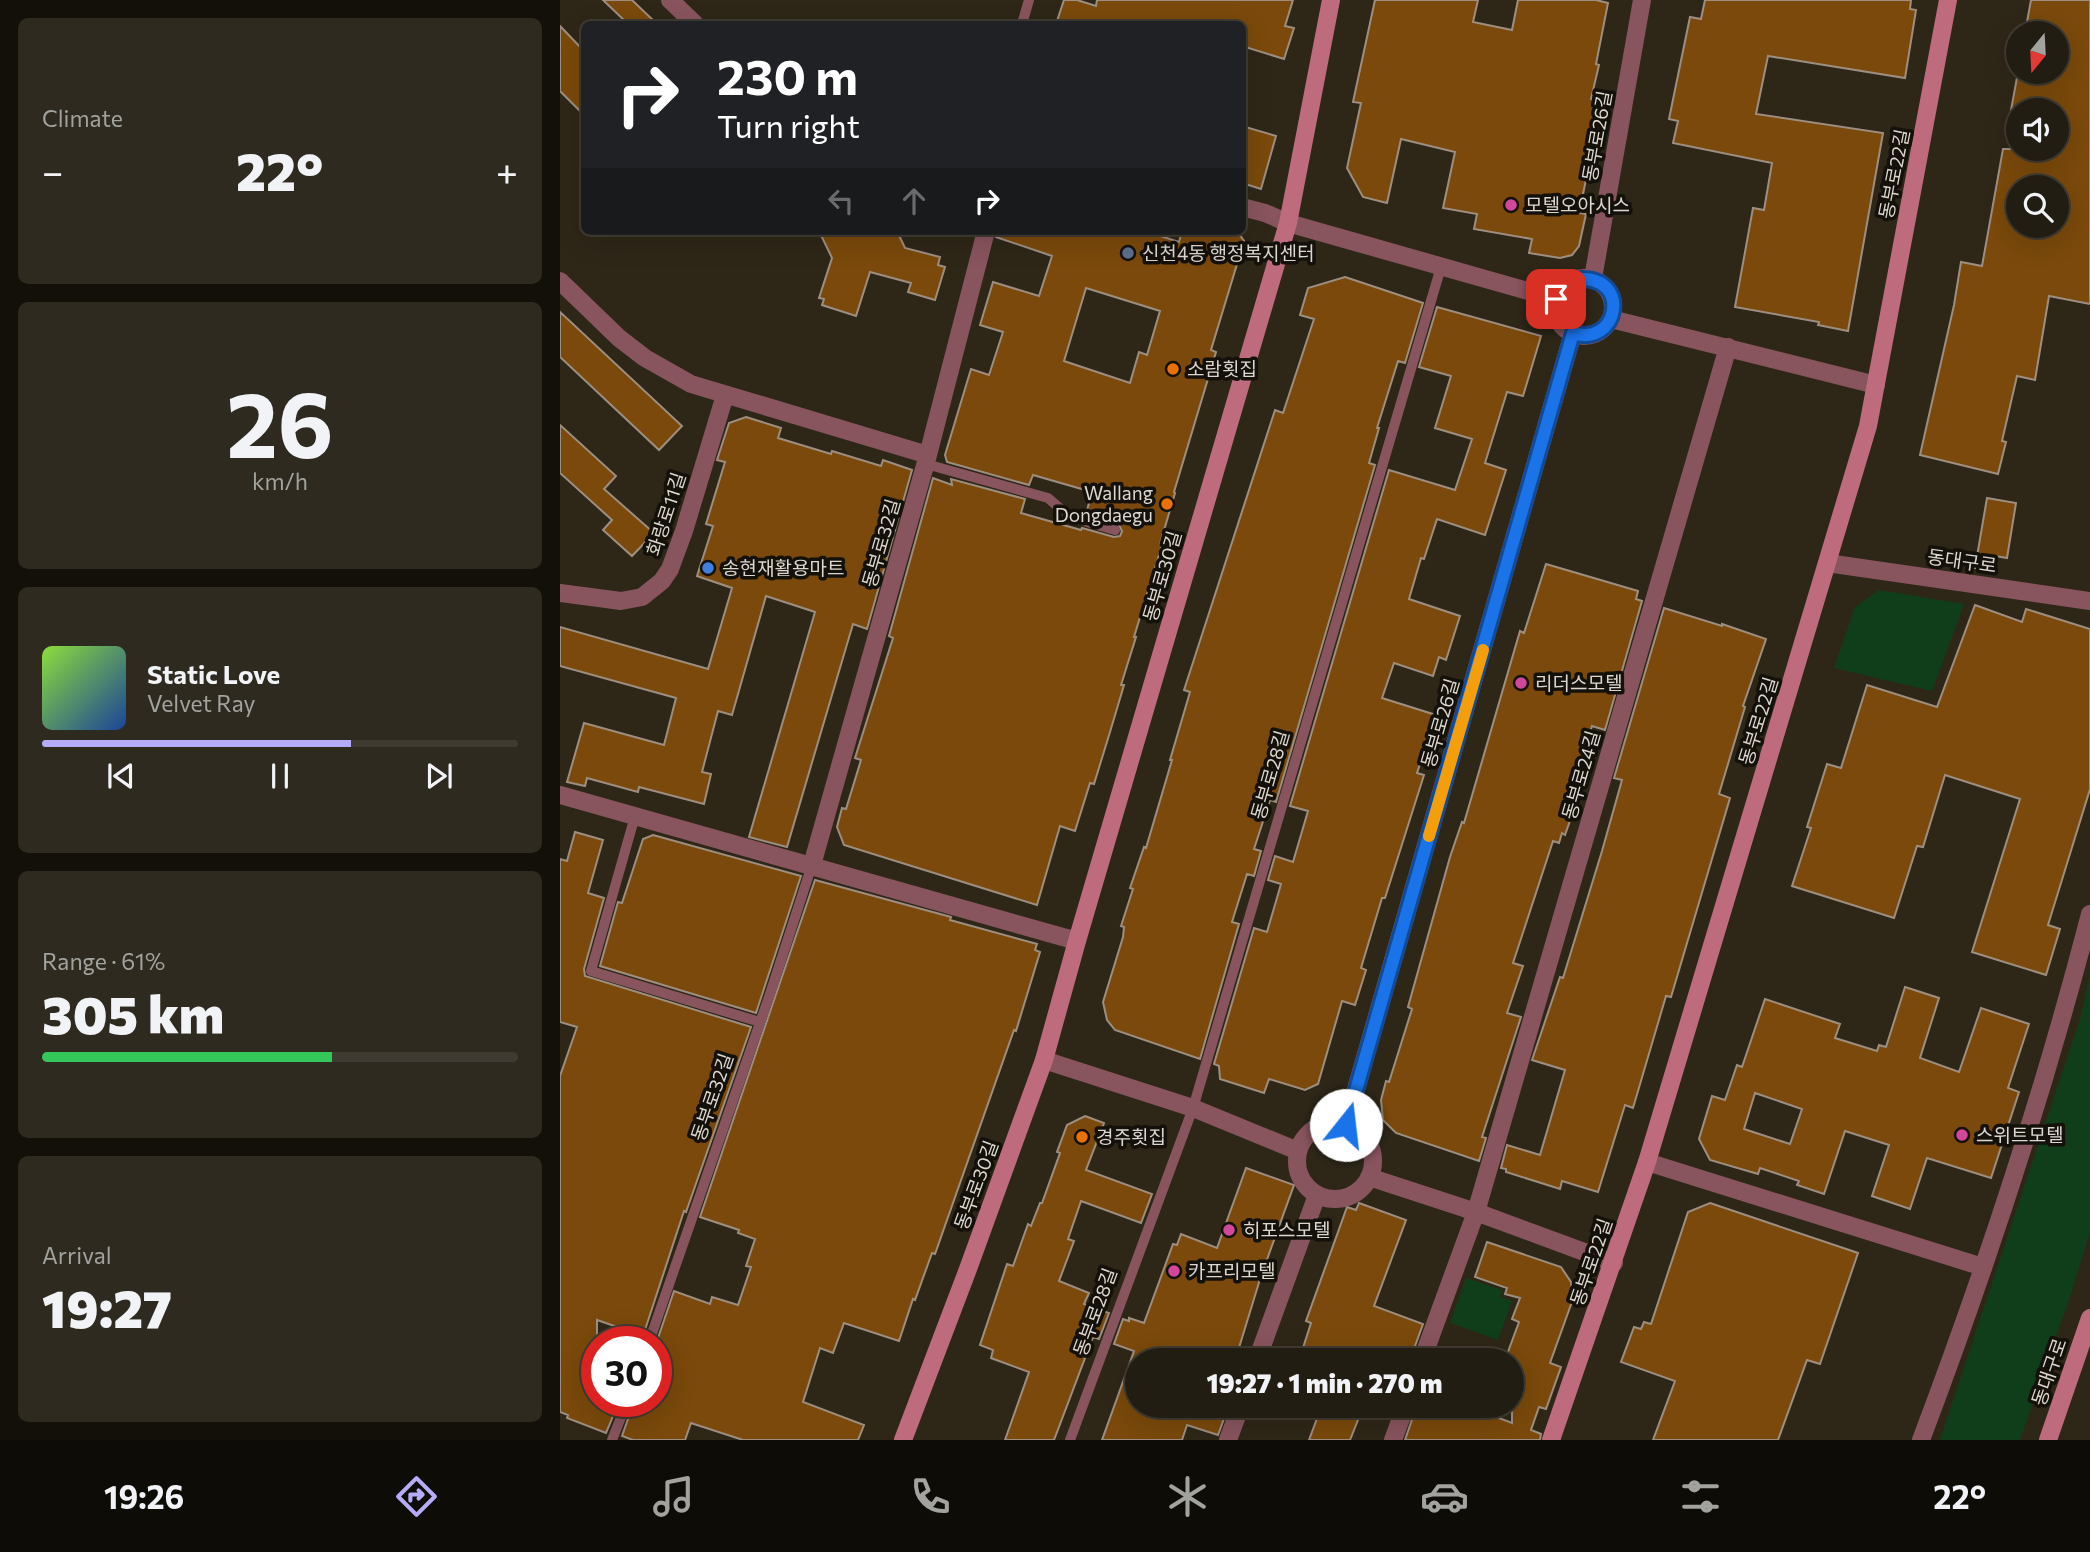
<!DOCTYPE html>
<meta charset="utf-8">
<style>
:root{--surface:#221d12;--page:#2e2a20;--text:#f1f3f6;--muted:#a2a29f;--line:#3f3b32;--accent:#b5acf8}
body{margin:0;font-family:Commissioner,"Noto Sans KR",sans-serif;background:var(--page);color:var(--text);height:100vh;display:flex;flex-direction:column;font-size:26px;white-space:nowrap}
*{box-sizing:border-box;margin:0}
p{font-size:23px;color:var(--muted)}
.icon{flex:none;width:38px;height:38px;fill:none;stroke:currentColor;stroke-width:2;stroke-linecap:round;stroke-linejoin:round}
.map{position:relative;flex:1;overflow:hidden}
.sheet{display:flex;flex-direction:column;gap:18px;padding:18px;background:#13100a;width:560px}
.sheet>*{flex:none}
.hud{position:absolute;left:21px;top:21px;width:665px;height:214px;border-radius:10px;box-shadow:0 7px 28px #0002,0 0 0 2px var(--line);background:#202124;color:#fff;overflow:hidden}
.needle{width:46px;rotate:198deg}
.tools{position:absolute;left:1446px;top:21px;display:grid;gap:14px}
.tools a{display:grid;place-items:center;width:63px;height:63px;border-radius:50%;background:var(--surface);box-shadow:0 7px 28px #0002,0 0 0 2px var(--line);font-size:35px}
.speed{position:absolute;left:21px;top:1326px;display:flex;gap:14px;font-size:35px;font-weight:700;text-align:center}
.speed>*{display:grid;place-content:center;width:91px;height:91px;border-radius:50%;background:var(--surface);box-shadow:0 7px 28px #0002,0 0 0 2px var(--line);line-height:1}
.speed .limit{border:10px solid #d22;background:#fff;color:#111}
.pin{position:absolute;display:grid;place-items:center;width:60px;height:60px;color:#fff;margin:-30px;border-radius:14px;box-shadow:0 4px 10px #0006}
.me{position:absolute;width:77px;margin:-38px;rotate:16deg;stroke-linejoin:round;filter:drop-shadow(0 0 5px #0008)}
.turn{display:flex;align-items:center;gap:24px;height:147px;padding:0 21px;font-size:32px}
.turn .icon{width:91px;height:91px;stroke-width:2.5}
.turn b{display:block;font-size:49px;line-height:60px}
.lanes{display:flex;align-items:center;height:66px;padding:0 21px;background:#0003;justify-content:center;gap:35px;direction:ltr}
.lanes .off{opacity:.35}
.big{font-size:52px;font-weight:800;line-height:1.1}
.sheet .tile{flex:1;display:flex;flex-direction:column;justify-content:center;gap:10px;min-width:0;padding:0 24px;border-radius:10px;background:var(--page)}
.sheet .dial{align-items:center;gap:0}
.dial b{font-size:91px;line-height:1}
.song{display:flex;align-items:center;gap:21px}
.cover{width:84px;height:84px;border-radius:10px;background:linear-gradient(135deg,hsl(90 70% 55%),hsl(220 70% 35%))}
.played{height:7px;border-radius:4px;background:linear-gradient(90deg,var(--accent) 65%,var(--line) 65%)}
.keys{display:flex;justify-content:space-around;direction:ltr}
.heat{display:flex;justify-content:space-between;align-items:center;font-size:38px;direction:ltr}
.charge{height:10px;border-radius:5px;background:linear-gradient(90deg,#34c759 61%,var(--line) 0)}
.trip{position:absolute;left:565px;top:1348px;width:399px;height:70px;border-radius:35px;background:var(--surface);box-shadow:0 7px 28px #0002,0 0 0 2px var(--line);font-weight:800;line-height:70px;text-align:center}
.menu{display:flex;height:112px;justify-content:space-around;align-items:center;background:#0e0c07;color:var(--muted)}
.menu .icon{width:49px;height:49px}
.menu .selected{color:var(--accent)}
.menu b{font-size:32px;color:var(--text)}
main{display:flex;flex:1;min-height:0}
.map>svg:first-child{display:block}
.green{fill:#113e1a}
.building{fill:#7a490b;stroke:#9e8e80;stroke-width:2;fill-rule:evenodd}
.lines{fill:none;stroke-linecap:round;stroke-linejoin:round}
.service{stroke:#88545e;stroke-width:10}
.minor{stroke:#88545e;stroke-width:18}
.secondary{stroke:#bd6b7d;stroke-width:18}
.route-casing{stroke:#114b97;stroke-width:18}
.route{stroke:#1a73e8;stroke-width:12}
.slow{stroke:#f59e0b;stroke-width:12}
.hotel-dot{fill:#d1479c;stroke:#14100a;stroke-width:2.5}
.service-dot{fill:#5c6f8a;stroke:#14100a;stroke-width:2.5}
.food-dot{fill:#e8710a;stroke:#14100a;stroke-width:2.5}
.shop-dot{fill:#3f7fe0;stroke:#14100a;stroke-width:2.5}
.labels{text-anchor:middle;stroke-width:7;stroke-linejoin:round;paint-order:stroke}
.street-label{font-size:19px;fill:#dcd7ce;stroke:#14100a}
.poi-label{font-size:19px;fill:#dcd7ce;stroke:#14100a;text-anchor:start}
</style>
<main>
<section class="sheet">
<div class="tile"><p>Climate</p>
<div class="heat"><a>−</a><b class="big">22°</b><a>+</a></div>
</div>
<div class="tile dial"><b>26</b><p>km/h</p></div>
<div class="tile">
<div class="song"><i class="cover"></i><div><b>Static Love</b><p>Velvet Ray</p></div></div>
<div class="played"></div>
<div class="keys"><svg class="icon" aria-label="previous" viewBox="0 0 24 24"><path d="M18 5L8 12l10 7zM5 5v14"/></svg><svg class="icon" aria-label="pause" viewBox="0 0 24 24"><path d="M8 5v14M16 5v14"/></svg><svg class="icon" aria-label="next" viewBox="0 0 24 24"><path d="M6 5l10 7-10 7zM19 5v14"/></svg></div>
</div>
<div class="tile"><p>Range · 61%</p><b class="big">305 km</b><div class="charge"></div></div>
<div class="tile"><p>Arrival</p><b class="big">19:27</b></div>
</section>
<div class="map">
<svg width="1530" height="1440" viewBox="0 0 1530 1440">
<rect width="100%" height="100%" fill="#2e2718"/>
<!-- green -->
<path class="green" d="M 1319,590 L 1404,604 L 1372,691 L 1274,668 L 1295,607 Z
M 1530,975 L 1530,1232 L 1510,1297 L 1460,1440 L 1380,1440 L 1520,1019 Z
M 906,1278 L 942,1290 L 940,1297 L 952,1301 L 938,1340 L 890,1323 Z"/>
<!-- building -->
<path class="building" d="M 43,0 L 72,0 L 97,24 L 68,24 Z
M 504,0 L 517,0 L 536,6 L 537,0 L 733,0 L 725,26 L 734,28 L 724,59 L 682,46 L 682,24 L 496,24 Z
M 815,0 L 918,0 L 913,22 L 952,30 L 958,0 L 1036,0 L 1048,3 L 1036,64 L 1039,65 L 1031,99 L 1037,101 L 1026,155 L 1031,156 L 1019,213 L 1026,214 L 1019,246 L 1012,255 L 1000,258 L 969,253 L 972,239 L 914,229 L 917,214 L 883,208 L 895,152 L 841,139 L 827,203 L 803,197 L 787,168 L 801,103 L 793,102 Z
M 1145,0 L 1351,0 L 1350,9 L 1356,10 L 1345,78 L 1208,56 L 1196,114 L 1323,133 L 1288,331 L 1258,325 L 1259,322 L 1175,307 L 1193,208 L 1204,210 L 1212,163 L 1113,143 L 1118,121 L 1109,119 L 1130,17 L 1141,19 Z
M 1471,0 L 1530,0 L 1530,304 L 1489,296 L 1475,380 L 1457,376 L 1442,441 L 1446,442 L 1438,474 L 1360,455 L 1394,305 L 1401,262 L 1422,266 L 1443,149 L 1496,149 L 1496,110 L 1451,110 L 1458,72 L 1496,72 L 1496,33 L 1465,33 ZM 1458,187 L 1496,187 L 1496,226 L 1458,226 Z
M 0,26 L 24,51 L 24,115 L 0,91 Z
M 682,126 L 716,136 L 701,189 L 682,183 Z
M 259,231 L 337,231 L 345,248 L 380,257 L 378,265 L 385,267 L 375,300 L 348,292 L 351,283 L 310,272 L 296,316 L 262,305 L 264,299 L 259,298 L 272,258 Z
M 437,231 L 585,231 L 619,242 L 622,231 L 677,231 L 684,241 L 651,350 L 656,352 L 614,492 L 615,493 L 600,544 L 602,545 L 574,637 L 576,637 L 561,685 L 564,685 L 550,732 L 534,784 L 530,783 L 515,831 L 500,826 L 477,905 L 284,845 L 277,827 L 282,808 L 286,809 L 301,760 L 295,758 L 333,638 L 329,636 L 373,478 L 392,485 L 391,479 L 465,499 L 461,513 L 521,530 L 522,528 L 554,537 L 560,536 L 562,531 L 558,523 L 526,514 L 532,492 L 473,475 L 469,485 L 387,462 L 385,455 L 411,369 L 429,375 L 443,332 L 420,325 L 433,282 L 479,296 L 492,256 L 436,237 ZM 526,288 L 600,311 L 587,355 L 579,352 L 570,383 L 504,361 Z
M 785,277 L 863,303 L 845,363 L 838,361 L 817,428 L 819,428 L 809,463 L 815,465 L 716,802 L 710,800 L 694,849 L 701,851 L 694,876 L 687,874 L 672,922 L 679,924 L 640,1059 L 555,1030 L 547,1020 L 543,1002 L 563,937 L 564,927 L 561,926 L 573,889 L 570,888 L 584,847 L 586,848 L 612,760 L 610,760 L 630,692 L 624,690 L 715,410 L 723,413 L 754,319 L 740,315 L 748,288 Z
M 877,307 L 981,336 L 963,396 L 947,392 L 925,463 L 946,470 L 925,535 L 877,519 L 864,559 L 861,558 L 849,599 L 900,616 L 886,660 L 879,657 L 873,676 L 834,663 L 822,698 L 876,715 L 857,773 L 864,775 L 825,898 L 822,898 L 801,968 L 806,970 L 795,1005 L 782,1001 L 758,1084 L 745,1090 L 709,1079 L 704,1093 L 660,1079 L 659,1066 L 654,1064 L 694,928 L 707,932 L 721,884 L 708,880 L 715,856 L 733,862 L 748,811 L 730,806 L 829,470 L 895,490 L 912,439 L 875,428 L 891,376 L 859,367 Z
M 0,312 L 122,426 L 99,450 L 0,357 Z
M 186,417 L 221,428 L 218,438 L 271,454 L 272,451 L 321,466 L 323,460 L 352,470 L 307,629 L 293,624 L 227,847 L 189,837 L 255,612 L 206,596 L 172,715 L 158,711 L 142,772 L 151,774 L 144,804 L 79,787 L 78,792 L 27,778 L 25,786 L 7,782 L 24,723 L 104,745 L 116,698 L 0,666 L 0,627 L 148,669 L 172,588 L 137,576 L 153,526 L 146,524 L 165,462 L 157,460 L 169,423 Z
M 0,425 L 56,476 L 44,489 L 94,533 L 72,556 L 43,530 L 52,520 L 0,473 Z
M 1427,498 L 1456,503 L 1447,558 L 1435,556 L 1433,571 L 1415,568 Z
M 986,564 L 1078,591 L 1076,599 L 1082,601 L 1045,730 L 1032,726 L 1004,812 L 1012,815 L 1005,835 L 1002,833 L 999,843 L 993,841 L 953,963 L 963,966 L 947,1013 L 961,1017 L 922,1137 L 926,1138 L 919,1161 L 836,1133 L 823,1120 L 821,1100 L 826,1081 L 829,1082 L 852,1009 L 848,1007 L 890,857 L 902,822 L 904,823 L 960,631 L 964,633 Z
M 1415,605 L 1462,622 L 1466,609 L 1530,629 L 1530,789 L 1488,925 L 1500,929 L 1486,975 L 1412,952 L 1460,799 L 1385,775 L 1363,847 L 1357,846 L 1334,918 L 1232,886 L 1251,828 L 1247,827 L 1267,764 L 1281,768 L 1307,685 L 1377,707 Z
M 1104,608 L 1162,626 L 1162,624 L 1206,639 L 1183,706 L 1185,707 L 1159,794 L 1170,798 L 1111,997 L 1106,996 L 1073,1108 L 1065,1105 L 1038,1192 L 1002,1181 L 1000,1189 L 946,1172 L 946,1169 L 941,1168 L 947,1145 L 980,1155 L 1005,1070 L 972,1060 L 1000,977 L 1003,978 L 1042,851 L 1062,780 L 1054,778 Z
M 15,832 L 43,840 L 28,893 L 44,898 L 24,969 L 25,976 L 191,1027 L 126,1212 L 124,1211 L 83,1336 L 37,1320 L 37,1402 L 59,1402 L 46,1433 L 7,1418 L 8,1415 L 0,1412 L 0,1076 L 17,1027 L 0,1022 L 0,859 L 7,861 Z
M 93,835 L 241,876 L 196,1013 L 40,966 L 58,902 L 62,903 L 83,839 Z
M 255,880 L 391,917 L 390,920 L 477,944 L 475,950 L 480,952 L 456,1031 L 454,1030 L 375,1254 L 372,1253 L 355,1300 L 353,1299 L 339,1341 L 284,1323 L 273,1353 L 260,1348 L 243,1402 L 304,1425 L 298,1440 L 183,1440 L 131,1423 L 125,1440 L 73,1440 L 62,1436 L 74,1402 L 96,1402 L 96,1344 L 114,1291 L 150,1304 L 152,1297 L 178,1305 L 191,1267 L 186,1266 L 195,1239 L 178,1233 L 179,1230 L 140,1217 Z
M 1345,987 L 1379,998 L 1360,1058 L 1399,1072 L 1421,1008 L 1469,1024 L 1448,1088 L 1459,1092 L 1431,1178 L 1367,1158 L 1350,1209 L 1312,1196 L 1329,1145 L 1285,1131 L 1264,1194 L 1237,1185 L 1239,1181 L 1200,1168 L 1198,1174 L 1150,1160 L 1139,1139 L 1152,1096 L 1165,1100 L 1177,1065 L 1182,1067 L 1205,999 L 1280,1024 L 1275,1038 L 1317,1051 L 1319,1045 L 1326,1047 ZM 1195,1093 L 1242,1109 L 1230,1144 L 1184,1129 Z
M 525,1116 L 544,1123 L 526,1170 L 592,1194 L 581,1223 L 521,1201 L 508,1239 L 514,1241 L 499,1281 L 529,1293 L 524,1304 L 549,1313 L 539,1339 L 533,1337 L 494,1440 L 445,1440 L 469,1372 L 431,1358 L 433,1350 L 420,1345 L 447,1264 L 453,1266 L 468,1224 L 471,1226 L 480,1203 L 482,1203 L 500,1153 L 497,1152 L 507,1125 Z
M 686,1168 L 734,1185 L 701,1276 L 678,1351 L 671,1349 L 668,1360 L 578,1360 L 578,1405 L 669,1405 L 658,1435 L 627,1425 L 622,1440 L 542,1440 L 574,1351 L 554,1344 L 563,1319 L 569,1321 L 569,1318 L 584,1323 L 613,1244 L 617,1245 L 621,1234 L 657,1248 Z
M 799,1203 L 846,1220 L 814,1306 L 863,1324 L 850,1360 L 830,1360 L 792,1347 L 787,1360 L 767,1360 L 742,1351 L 751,1323 L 746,1321 L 787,1207 L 796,1210 Z
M 1150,1203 L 1298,1253 L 1260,1364 L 1247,1360 L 1218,1440 L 1093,1440 L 1115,1381 L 1061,1362 L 1074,1327 L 1081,1329 L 1084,1322 L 1091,1324 L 1128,1212 Z
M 927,1242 L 1001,1267 L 1011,1282 L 1013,1299 L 990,1363 L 1001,1367 L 986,1409 L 979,1407 L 971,1430 L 981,1434 L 980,1440 L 845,1440 L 857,1405 L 905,1405 L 952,1423 L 952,1360 L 945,1360 L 959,1322 L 952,1319 L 960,1298 L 945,1294 L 947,1288 L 915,1277 Z
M 762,1405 L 804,1405 L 790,1440 L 749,1440 Z"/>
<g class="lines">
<!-- service -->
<path class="service" d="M 462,24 L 469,0
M 366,464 L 488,498 L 510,517 L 555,530
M 75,816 L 31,971 L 200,1022
M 89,1342 L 210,994 L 252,865
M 52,1440 L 67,1402
M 510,1440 L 633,1108 L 881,267"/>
<!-- minor -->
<path class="minor" d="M 110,0 L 135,24
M 682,207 L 705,213 L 728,223 L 996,299
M995 307a29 29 0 1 1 58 0a29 29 0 1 1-58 0Z
M 1033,278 L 1082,0
M 0,281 L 59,338 L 85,358 L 131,384 L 368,455
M 1051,319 L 1316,385
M 1267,563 L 1530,601
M 0,593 L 61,601 L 82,597 L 102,581 L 110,569 L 124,531 L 165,395
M 0,795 L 517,941
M 252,865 L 368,455 L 426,231
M 484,1060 L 633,1108 L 738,1151
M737 1161a38 38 0 1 1 76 0a38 38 0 1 1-76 0Z
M 786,1124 L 1013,333
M 1087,1162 L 1423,1267
M 809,1177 L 916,1212 L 1054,1263
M 697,1360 L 757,1195
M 862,1360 L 916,1212 L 1168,347
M 668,1440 L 681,1405
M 833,1440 L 846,1405
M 1361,1440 C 1426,1268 1484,1092 1530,914"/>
<!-- secondary -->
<path class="secondary" d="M 343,1440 L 408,1269 L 484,1060 L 517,941 L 728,223 L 771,0
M 991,1440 L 1087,1162 L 1308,426 L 1388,0
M 1488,1440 L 1530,1318"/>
</g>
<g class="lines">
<!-- route casing -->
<g class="route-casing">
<path id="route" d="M 786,1125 L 1013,333 C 1058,348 1072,277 1020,279 C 1008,279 1001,288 996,299"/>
</g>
<!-- route -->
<use href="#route" class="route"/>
<!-- slow -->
<path class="slow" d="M 869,836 L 923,650"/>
</g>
<!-- markers -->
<g class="hotel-dot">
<circle cx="951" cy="205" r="7"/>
<circle cx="961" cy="683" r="7"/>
<circle cx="1402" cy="1135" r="7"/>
<circle cx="669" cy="1230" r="7"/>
<circle cx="614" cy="1271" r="7"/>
</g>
<circle class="service-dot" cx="568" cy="253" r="7"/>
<g class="food-dot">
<circle cx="613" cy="369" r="7"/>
<circle cx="607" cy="504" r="7"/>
<circle cx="522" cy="1137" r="7"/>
</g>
<circle class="shop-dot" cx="148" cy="568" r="7"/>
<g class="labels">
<!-- street labels -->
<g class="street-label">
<text transform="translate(1037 136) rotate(-80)" y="7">동부로26길</text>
<text transform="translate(1334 174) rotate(-79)" y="7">동부로22길</text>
<text transform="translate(106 514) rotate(-72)" y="7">화랑로11길</text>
<text transform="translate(321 543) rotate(-74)" y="7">동부로32길</text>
<text transform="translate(1402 561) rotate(8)" y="7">동대구로</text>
<text transform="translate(602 576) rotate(-74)" y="7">동부로30길</text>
<text transform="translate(1198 721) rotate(-73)" y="7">동부로22길</text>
<text transform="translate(880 723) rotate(-74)" y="7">동부로26길</text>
<text transform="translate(710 775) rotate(-74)" y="7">동부로28길</text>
<text transform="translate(1021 775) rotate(-74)" y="7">동부로24길</text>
<text transform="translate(152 1097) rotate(-71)" y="7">동부로32길</text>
<text transform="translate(416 1185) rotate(-70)" y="7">동부로30길</text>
<text transform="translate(1031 1262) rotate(-71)" y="7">동부로22길</text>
<text transform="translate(535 1312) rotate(-70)" y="7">동부로28길</text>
<text transform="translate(1489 1372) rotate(-71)" y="7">동대구로</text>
</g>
<!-- poi labels -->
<g class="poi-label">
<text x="965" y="212">모텔오아시스</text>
<text x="582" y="260">신천4동 행정복지센터</text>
<text x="627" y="376">소람횟집</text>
<text x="593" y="500" text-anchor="end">Wallang<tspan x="593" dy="22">Dongdaegu</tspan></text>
<text x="162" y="575">송현재활용마트</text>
<text x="975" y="690">리더스모텔</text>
<text x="1416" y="1142">스위트모텔</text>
<text x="536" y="1144">경주횟집</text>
<text x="683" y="1237">히포스모텔</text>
<text x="628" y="1278">카프리모텔</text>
</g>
</g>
</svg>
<div class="tools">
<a><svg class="needle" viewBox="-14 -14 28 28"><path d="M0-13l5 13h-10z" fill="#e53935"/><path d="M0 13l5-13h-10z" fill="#a2a29f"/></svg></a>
<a><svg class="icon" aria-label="sound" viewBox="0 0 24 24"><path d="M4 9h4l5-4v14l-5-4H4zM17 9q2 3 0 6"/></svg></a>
<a><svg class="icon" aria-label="search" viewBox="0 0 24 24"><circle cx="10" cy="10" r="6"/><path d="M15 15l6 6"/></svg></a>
</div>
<div class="speed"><div class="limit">30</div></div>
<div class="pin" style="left:996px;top:299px;background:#d93025"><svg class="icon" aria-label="arrive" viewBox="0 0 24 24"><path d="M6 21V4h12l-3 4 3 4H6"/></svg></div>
<svg class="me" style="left:786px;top:1125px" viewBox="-20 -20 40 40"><circle r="19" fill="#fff"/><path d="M0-13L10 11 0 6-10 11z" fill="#1a73e8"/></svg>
<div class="trip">19:27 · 1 min · 270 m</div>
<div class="hud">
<div class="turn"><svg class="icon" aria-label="right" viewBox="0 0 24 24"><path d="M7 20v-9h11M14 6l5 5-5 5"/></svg><div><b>230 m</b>Turn right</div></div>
<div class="lanes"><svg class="icon off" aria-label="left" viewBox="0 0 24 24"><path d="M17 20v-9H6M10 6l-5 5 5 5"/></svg><svg class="icon off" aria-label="ahead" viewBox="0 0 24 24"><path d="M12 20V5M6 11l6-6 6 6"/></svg><svg class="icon" aria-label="right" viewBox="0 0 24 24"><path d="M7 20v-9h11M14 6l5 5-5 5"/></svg></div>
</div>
</div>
</main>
<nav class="menu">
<b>19:26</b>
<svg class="icon selected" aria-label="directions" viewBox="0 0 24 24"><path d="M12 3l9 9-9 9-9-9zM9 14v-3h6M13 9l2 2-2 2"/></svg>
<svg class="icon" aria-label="music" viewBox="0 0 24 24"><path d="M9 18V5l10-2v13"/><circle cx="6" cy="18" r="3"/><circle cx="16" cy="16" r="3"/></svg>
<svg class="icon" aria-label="phone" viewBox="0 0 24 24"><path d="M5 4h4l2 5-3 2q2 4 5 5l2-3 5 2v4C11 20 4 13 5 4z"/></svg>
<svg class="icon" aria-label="climate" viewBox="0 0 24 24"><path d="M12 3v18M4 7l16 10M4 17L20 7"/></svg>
<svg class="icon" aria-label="car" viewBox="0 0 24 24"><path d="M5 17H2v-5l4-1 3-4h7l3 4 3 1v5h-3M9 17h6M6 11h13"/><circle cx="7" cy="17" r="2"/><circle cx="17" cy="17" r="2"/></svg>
<svg class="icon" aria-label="filters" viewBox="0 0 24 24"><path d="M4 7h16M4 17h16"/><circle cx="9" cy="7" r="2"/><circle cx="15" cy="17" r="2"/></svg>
<b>22°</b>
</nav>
